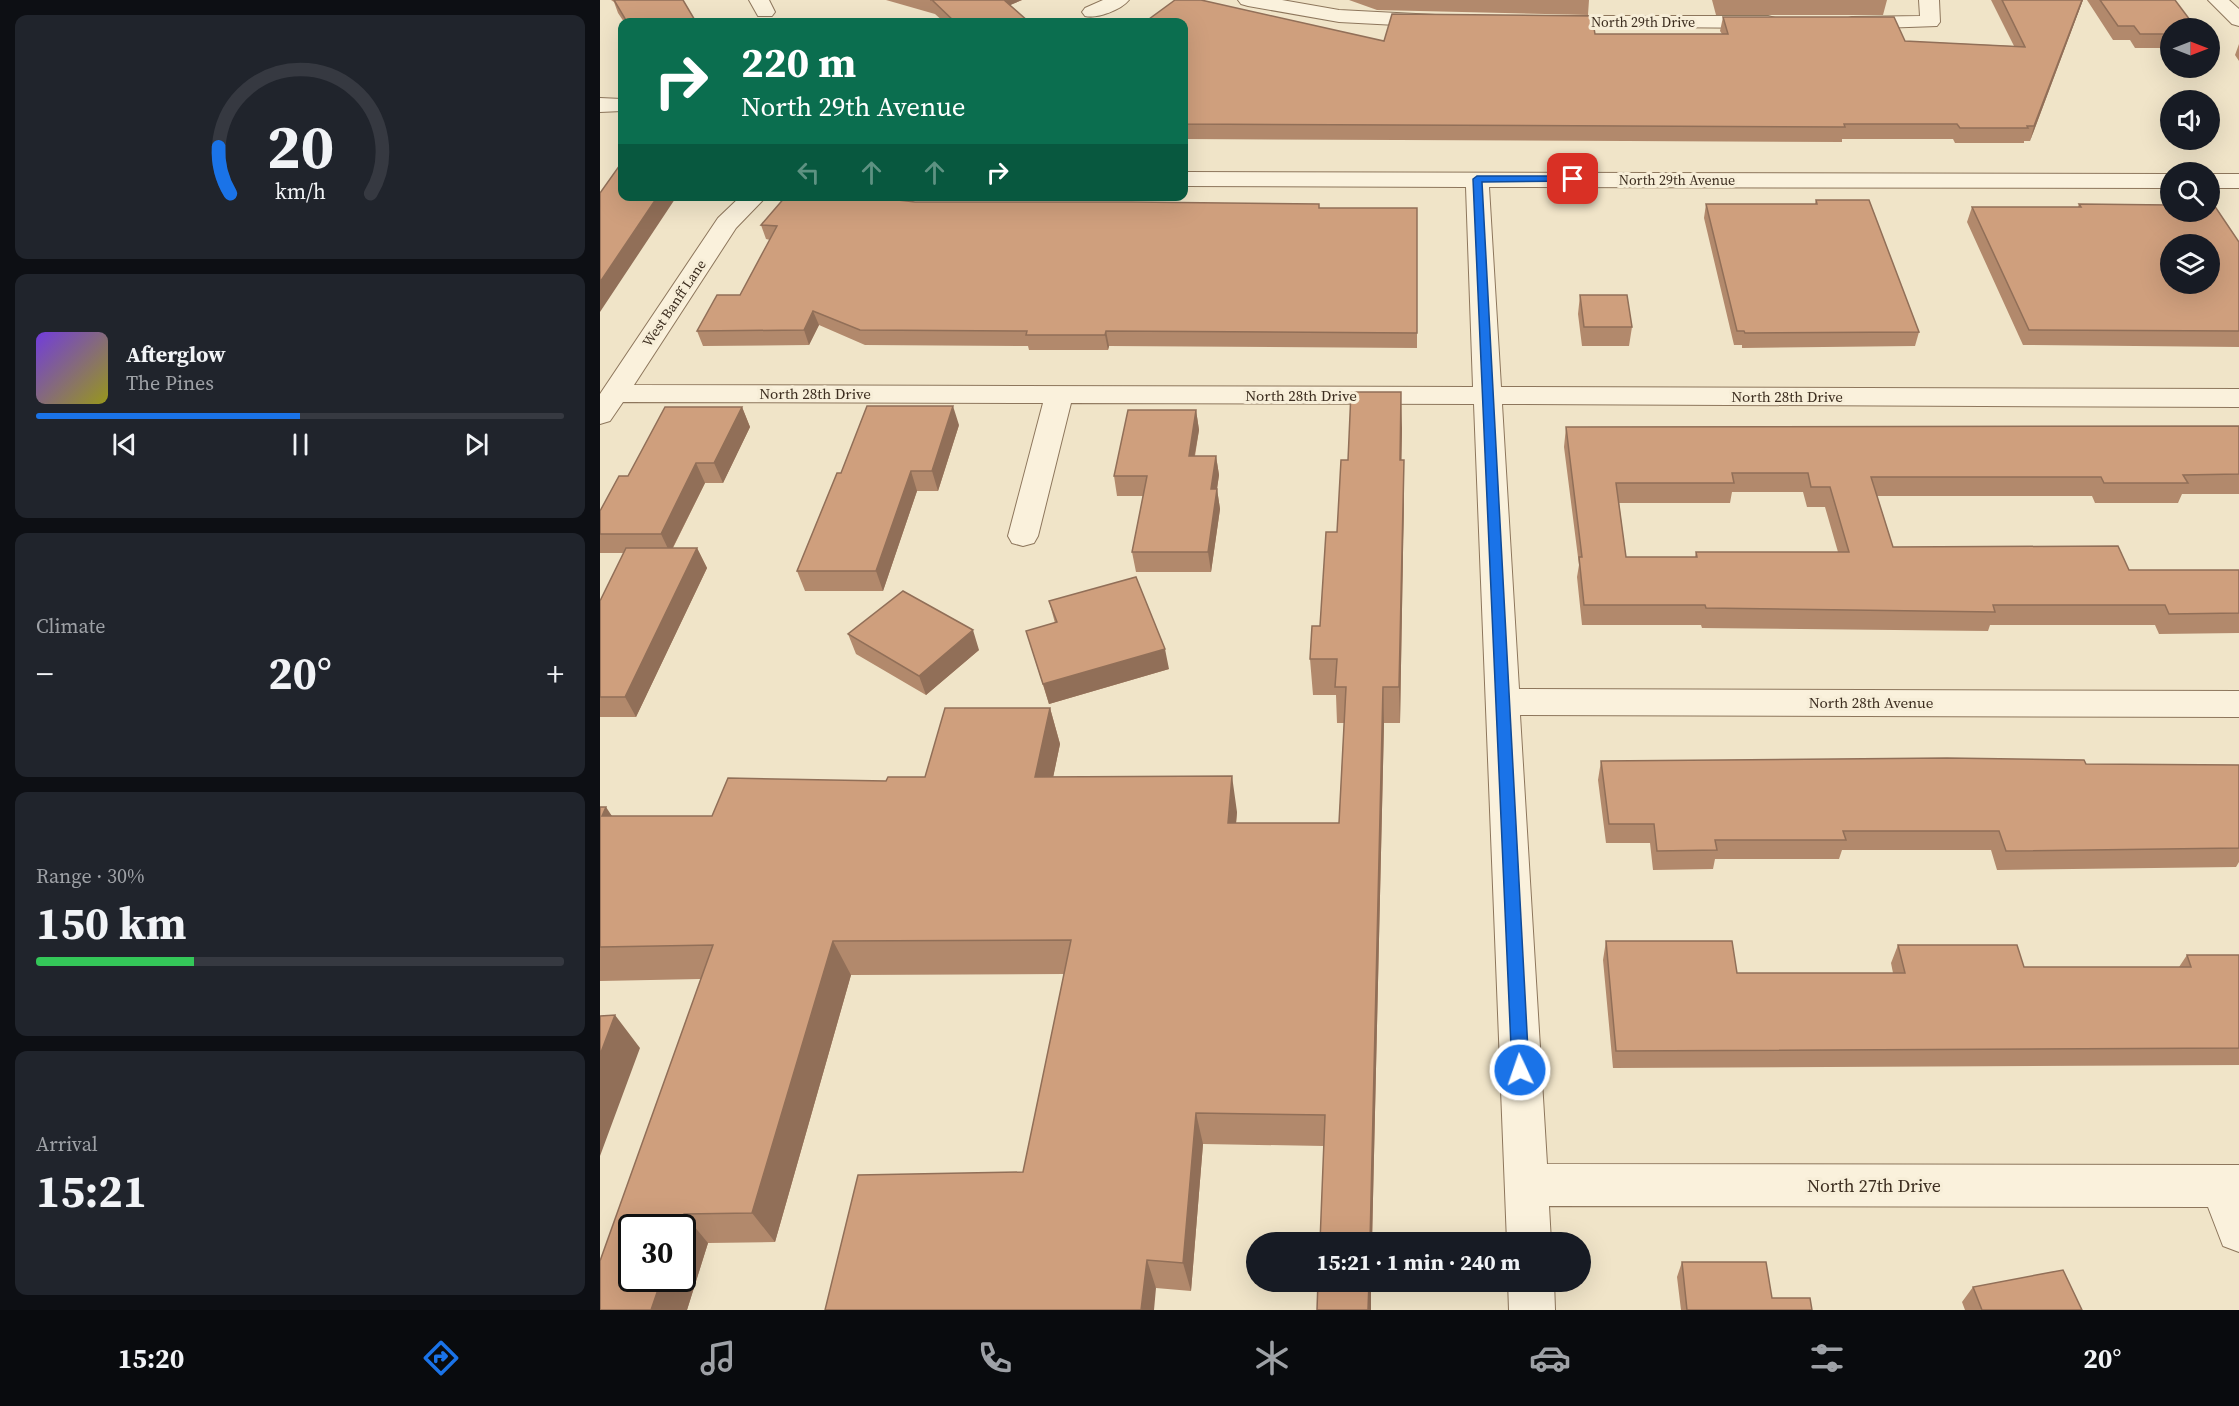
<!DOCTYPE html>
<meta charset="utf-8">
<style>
:root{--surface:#171b24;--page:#20242c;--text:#f1f3f6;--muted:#9ea1a6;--line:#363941;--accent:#1a73e8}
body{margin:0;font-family:"Source Serif 4",serif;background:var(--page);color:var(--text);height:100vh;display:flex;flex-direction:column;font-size:22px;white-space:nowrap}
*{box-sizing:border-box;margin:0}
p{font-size:20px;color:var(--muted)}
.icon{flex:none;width:33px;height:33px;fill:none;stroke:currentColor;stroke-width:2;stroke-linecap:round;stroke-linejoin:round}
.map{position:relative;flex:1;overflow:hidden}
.drawer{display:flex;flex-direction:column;gap:15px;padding:15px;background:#0d0f14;width:600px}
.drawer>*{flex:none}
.banner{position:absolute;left:18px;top:18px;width:570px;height:183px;border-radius:12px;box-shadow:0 6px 24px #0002;background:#0b6e4f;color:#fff;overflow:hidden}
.needle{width:39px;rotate:90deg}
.fabs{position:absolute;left:1560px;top:18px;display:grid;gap:12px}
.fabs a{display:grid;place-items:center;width:60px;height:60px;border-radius:50%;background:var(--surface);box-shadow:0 6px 24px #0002;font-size:30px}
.speed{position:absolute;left:18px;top:1214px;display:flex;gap:12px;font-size:30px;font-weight:700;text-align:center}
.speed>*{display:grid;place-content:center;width:78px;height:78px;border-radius:50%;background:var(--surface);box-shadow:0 6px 24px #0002;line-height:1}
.speed .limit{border:3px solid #111;border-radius:9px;background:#fff;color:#111}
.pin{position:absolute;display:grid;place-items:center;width:51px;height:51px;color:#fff;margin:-26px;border-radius:12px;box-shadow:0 3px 9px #0006}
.me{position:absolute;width:66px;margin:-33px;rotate:357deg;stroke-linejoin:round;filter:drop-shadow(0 0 4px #0008)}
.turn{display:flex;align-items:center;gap:21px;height:126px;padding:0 24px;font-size:27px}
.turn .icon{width:78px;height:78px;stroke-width:2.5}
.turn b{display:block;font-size:42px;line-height:51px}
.lanes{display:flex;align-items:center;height:57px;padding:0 24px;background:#0003;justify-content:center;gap:30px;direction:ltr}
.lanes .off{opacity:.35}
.big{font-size:45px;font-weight:700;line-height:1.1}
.drawer .widget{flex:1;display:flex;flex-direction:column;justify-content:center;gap:9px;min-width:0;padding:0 21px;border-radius:12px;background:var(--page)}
.drawer .dial{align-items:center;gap:0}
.dial svg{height:156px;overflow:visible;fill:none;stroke:var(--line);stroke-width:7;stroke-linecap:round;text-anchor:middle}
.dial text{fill:var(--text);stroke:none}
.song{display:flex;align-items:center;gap:18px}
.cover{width:72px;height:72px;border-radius:9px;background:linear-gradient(135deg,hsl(260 70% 55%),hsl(60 70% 35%))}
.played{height:6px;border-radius:3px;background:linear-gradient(90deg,var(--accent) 50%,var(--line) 50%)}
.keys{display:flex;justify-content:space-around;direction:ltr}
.heat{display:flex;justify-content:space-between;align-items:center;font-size:33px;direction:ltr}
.charge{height:9px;border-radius:4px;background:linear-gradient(90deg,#34c759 30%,var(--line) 0)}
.trip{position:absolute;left:646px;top:1232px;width:345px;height:60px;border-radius:30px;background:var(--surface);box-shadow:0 6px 24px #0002;font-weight:700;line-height:60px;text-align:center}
.menu{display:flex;height:96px;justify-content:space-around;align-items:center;background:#090b0e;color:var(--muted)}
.menu .icon{width:42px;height:42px}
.menu .selected{color:var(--accent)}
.menu b{font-size:27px;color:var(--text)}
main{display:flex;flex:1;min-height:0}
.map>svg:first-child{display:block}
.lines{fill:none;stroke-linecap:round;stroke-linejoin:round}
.minor-casing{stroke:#8d765c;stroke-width:2}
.minor{fill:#faf1dc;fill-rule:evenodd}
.wall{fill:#b2896c;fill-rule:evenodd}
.shaded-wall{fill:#916f58}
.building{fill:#cf9f7d;stroke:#916f58;stroke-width:1.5;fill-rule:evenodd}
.route{fill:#1a73e8;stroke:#114b97;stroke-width:1.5}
.labels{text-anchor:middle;stroke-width:6;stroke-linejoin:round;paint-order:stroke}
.far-street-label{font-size:14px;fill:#3d2e20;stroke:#f7eed8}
.street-label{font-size:15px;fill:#3d2e20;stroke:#f7eed8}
.near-street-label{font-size:18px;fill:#3d2e20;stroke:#f7eed8}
</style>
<main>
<section class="drawer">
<div class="widget dial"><svg viewBox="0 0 100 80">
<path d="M14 69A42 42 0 1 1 86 69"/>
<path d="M14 69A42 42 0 0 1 8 45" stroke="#1a73e8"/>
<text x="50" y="56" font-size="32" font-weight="700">20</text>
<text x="50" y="72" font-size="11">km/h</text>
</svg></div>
<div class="widget">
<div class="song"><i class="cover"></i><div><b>Afterglow</b><p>The Pines</p></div></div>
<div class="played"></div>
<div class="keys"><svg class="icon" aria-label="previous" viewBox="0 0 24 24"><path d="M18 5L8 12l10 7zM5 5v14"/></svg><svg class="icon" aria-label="pause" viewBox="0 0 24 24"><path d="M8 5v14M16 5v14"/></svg><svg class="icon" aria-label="next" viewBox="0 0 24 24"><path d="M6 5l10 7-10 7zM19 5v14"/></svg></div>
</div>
<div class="widget"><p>Climate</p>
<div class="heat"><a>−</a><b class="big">20°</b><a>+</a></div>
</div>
<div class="widget"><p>Range · 30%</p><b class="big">150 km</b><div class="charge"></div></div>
<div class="widget"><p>Arrival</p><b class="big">15:21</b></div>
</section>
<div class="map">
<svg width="1639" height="1310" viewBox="0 0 1639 1310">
<rect width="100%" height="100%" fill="#f0e4c8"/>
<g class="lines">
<!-- minor casing -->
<g class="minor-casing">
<path id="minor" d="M 149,0 L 169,0 L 175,12 L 172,16 L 158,16 Z
M 503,0 L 529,0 C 521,10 497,19 485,16 L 482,12 L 485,8 Z
M 638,0 L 682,0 L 739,10 L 835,15 L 842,17 L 845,21 L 842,25 L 835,27 L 739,22 L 648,6 L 641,4 Z
M 1319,0 L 1339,0 L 1340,22 L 1337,26 L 1252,29 L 1245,27 L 1242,23 L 1245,19 L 1252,17 L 1320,16 Z
M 1608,0 L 1629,0 L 1639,9 L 1639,26 L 1632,24 Z
M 949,16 L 1168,16 L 1175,18 L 1178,22 L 1175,26 L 1168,28 L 942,26 L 939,22 L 942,18 Z
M 0,98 L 22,99 L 22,111 L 0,112 Z
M 584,172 L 1570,174 L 1570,188 L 889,187 L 901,387 L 1639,389 L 1639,407 L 902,404 L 919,689 L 1639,691 L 1639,717 L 920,715 L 947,1164 L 1639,1165 L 1639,1252 L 1623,1246 L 1608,1207 L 949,1206 L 951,1242 L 907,1242 L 874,404 L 471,403 L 438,536 L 434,543 L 423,546 L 412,543 L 408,536 L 443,403 L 23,402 L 10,421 L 0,424 L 0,394 L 118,218 L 141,196 L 167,196 L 136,228 L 34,385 L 873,387 L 866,187 L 584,186 Z
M 1610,174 L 1639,174 L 1639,188 L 1610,188 Z
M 908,1281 L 954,1281 L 955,1310 L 909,1310 Z"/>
</g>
<!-- minor -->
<use href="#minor" class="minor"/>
</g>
<!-- wall -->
<path class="wall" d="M 11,0 L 83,0 L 96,22 L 24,22 L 18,13 L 14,2 Z
M 286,0 L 422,0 L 410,5 L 429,22 L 344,22 L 335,14 Z
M 749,0 L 989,0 L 988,15 L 777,10 Z
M 1112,0 L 1287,0 L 1283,15 L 1116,15 Z
M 1391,0 L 1483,0 L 1430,141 L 1424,141 L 1424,143 L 1355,143 L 1353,139 L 1242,139 L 1242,142 L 584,139 L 584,22 L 784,41 L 995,34 L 1122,34 L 1120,31 L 1123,17 L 1305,41 L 1414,46 Z
M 1487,0 L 1575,0 L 1570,28 L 1570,48 L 1535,48 L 1530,40 L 1513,40 Z
M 1639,44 L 1639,61 L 1635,55 Z
M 1216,200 L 1319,332 L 1315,346 L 1142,348 L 1142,345 L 1134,345 L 1104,218 L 1106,204 L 1215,204 Z
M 315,202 L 719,208 L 817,208 L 817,348 L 509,346 L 508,350 L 429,350 L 428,346 L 265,345 L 219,325 L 209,345 L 103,346 L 97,331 L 140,295 L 170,240 L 166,239 L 161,225 Z
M 1479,204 L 1639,242 L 1639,347 L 1423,345 L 1367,222 L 1372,207 L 1478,207 Z
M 980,295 L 1032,327 L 1029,346 L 982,346 L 978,314 Z
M 142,407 L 150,427 L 123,483 L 105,483 L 73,548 L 97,548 L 107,568 L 36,717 L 0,717 L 0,601 L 24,553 L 0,553 L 0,511 Z
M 596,410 L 599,430 L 595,456 L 616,456 L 619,475 L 617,489 L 620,509 L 611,572 L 536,572 L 532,552 L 543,496 L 517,496 L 514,476 Z
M 359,425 L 338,491 L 317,491 L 283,591 L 205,591 L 197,571 Z
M 1639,426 L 1639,494 L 1582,494 L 1578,503 L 1495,503 L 1492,496 L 1277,496 L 1293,547 L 1529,570 L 1639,570 L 1639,633 L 1559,634 L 1555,625 L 1390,625 L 1388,631 L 1102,628 L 1101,625 L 982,625 L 977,577 L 979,565 L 964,447 L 966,427 ZM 1132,492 L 1203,492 L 1207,507 L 1225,507 L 1238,552 L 1096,552 L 1095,557 L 1026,557 L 1019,503 L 1130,503 Z
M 802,428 L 801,460 L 804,496 L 800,723 L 784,723 L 772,1242 L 720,1242 L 724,1146 L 603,1144 L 591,1291 L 556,1288 L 423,1172 L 464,974 L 251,975 L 175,1242 L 108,1243 L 87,1310 L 0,1310 L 101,979 L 0,981 L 0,807 L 12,816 L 112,816 L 286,781 L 325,777 L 450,708 L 460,744 L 453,777 L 637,812 L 636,823 L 739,823 L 744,723 L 737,723 L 736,695 L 713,695 L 710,659 L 720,626 L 737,532 L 748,460 Z
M 449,601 L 569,669 L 449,704 L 426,631 L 455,623 Z
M 248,634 L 379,650 L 326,695 L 256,654 Z
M 1001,761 L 1639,765 L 1639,862 L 1636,867 L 1397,870 L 1391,850 L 1242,850 L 1239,859 L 1115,859 L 1113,869 L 1053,870 L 1050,843 L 1006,843 L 998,780 Z
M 1006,941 L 1137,973 L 1293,973 L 1291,963 L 1298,945 L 1424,967 L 1579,967 L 1587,955 L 1639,955 L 1639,1065 L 1013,1068 L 1003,960 Z
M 1082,1262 L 1172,1298 L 1212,1310 L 1081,1310 L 1077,1277 Z
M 1373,1287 L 1482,1310 L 1365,1310 L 1362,1302 Z"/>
<!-- shaded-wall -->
<path class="shaded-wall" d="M 399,0 L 422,0 L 401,9 Z
M 1482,0 L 1483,0 L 1430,141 L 1434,126 Z
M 58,196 L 77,196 L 0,312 L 0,282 Z
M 213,311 L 219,325 L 209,345 L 204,330 Z
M 506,331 L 509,346 L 508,350 L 505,335 Z
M 801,392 L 802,428 L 801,496 L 800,460 Z
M 353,406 L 359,425 L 338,491 L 332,471 Z
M 142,407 L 150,427 L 123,483 L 114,463 Z
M 596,410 L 599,430 L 591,475 L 589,456 Z
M 616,456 L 619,475 L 614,509 L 611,489 Z
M 804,460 L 804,496 L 800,723 L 799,687 Z
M 96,463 L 105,483 L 70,553 L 61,534 Z
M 311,471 L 317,491 L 283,591 L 276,571 Z
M 617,489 L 620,509 L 611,572 L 608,552 Z
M 97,548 L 107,568 L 36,717 L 25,697 Z
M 373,630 L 379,650 L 326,695 L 319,676 Z
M 565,649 L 569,669 L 449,704 L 443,684 Z
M 783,687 L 784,723 L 772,1242 L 770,1242 Z
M 450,708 L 460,744 L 446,812 L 435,777 Z
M 632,776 L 637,812 L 633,858 L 628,823 Z
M 6,807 L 29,842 L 2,816 Z
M 233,941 L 251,975 L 175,1242 L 152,1213 Z
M 15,1015 L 40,1048 L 0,1156 L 0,1055 Z
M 596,1113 L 603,1144 L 591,1291 L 583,1263 Z
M 84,1214 L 108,1243 L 87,1310 L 51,1310 L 62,1278 L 82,1278 L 82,1227 L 79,1227 Z
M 547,1260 L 556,1288 L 554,1310 L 541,1310 Z
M 769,1281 L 771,1281 L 771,1310 L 768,1310 Z"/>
<!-- building -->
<path class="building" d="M 14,0 L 83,0 L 96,22 L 27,22 Z
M 330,0 L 404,0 L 429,22 L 355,22 L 332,0 Z
M 575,0 L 601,0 L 784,41 L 792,14 L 992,16 L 995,34 L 1128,34 L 1123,17 L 1294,17 L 1305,41 L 1425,47 L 1402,0 L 1482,0 L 1434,126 L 1427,126 L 1428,128 L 1360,128 L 1357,124 L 1244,124 L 1245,127 L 584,124 L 584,22 L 545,22 Z
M 1500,0 L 1575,0 L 1596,28 L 1570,28 L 1570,34 L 1540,34 L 1534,26 L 1518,26 Z
M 22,162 L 22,196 L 58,196 L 0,282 L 0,193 Z
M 186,196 L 263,196 L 315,202 L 531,202 L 719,204 L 719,208 L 817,208 L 817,333 L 506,331 L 505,335 L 426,335 L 427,331 L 260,330 L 213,311 L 204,330 L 97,331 L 117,295 L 140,295 L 177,226 L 161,225 Z
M 1216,200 L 1269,200 L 1319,332 L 1145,333 L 1144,331 L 1137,331 L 1106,204 L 1217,204 Z
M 1479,204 L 1570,205 L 1570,212 L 1610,212 L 1610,205 L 1614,205 L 1639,242 L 1639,331 L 1429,330 L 1372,207 L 1481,207 ZM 1570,244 L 1610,244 L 1610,284 L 1570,284 Z
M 980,295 L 1027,295 L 1032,327 L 984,327 Z
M 751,392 L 801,392 L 800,460 L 804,460 L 799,687 L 783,687 L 770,1242 L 720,1242 L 725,1115 L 596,1113 L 583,1263 L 547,1260 L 541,1310 L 225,1310 L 258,1175 L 423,1172 L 471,940 L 233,941 L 152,1213 L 84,1214 L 79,1227 L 32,1227 L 32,1278 L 62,1278 L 51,1310 L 0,1310 L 0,1261 L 113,945 L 0,947 L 0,807 L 6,807 L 2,816 L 112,816 L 128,778 L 286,781 L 288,777 L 325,777 L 345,708 L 450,708 L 435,777 L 632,776 L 628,823 L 739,823 L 746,687 L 735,687 L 737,659 L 710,659 L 712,626 L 720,626 L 726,532 L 737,532 L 741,460 L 748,460 Z
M 267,406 L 353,406 L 332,471 L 311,471 L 276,571 L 197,571 L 237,473 L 241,473 Z
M 65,407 L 142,407 L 114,463 L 96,463 L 61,534 L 0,534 L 0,511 L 19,476 L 28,476 Z
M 528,410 L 596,410 L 589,456 L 616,456 L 611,489 L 617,489 L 608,552 L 532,552 L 547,476 L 514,476 Z
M 1639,426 L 1639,474 L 1583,475 L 1588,483 L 1504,483 L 1501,477 L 1271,477 L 1293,547 L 1518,546 L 1529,570 L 1639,570 L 1639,613 L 1569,614 L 1565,605 L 1393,605 L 1395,612 L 1106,608 L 1105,605 L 984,605 L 979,557 L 982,557 L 966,427 ZM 1132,473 L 1208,473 L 1211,487 L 1230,487 L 1249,552 L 1096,552 L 1097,557 L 1026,557 L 1016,483 L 1134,483 Z
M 26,548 L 97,548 L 25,697 L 0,697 L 0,601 Z
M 536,577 L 565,649 L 443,684 L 426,631 L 457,622 L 449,601 Z
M 303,591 L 373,630 L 319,676 L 248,634 Z
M 1347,758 L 1484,760 L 1486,764 L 1639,765 L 1639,848 L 1406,851 L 1399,831 L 1243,831 L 1246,840 L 1115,840 L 1117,850 L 1057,851 L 1054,824 L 1009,824 L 1001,761 Z
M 1006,941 L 1132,941 L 1137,973 L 1305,973 L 1298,945 L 1417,945 L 1424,967 L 1591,967 L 1587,955 L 1639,955 L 1639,1048 L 1016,1051 Z
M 15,1015 L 0,1055 L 0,1016 Z
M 1082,1262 L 1166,1262 L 1172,1298 L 1210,1298 L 1212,1310 L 1087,1310 Z
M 1463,1270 L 1482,1310 L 1382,1310 L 1373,1287 Z
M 718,1281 L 769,1281 L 768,1310 L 717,1310 Z"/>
<!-- route -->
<path class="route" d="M 973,176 L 976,177 L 976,181 L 882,182 L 929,1070 L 926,1076 L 920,1078 L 914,1076 L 912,1070 L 873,179 L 877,176 Z"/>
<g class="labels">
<!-- far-street labels -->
<g class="far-street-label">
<text x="1043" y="27">North 29th Drive</text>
<text x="1077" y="185">North 29th Avenue</text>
<text transform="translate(74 303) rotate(-56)" y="5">West Banff Lane</text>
</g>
<!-- street labels -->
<g class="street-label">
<text x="215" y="399">North 28th Drive</text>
<text x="701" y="401">North 28th Drive</text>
<text x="1187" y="402">North 28th Drive</text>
<text x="1271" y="708">North 28th Avenue</text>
</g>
<!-- near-street labels -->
<g class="near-street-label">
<text x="1274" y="1192">North 27th Drive</text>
</g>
</g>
</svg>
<div class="fabs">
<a><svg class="needle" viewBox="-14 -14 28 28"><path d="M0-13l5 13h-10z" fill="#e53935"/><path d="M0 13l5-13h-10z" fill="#9ea1a6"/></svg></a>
<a><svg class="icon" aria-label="sound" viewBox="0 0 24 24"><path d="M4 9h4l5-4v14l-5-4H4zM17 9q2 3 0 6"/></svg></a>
<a><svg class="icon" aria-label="search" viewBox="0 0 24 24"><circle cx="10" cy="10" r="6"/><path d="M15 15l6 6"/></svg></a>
<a><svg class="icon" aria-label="layers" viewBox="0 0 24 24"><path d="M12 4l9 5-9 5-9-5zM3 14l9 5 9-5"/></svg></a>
</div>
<div class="speed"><div class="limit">30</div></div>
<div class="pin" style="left:973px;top:179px;background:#d93025"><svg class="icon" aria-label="arrive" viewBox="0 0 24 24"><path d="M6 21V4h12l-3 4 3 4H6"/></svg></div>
<svg class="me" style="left:920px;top:1070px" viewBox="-20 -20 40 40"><circle r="17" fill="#1a73e8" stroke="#fff" stroke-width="3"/><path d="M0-11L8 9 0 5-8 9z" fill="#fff"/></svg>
<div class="trip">15:21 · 1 min · 240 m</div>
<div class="banner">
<div class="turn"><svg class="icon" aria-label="right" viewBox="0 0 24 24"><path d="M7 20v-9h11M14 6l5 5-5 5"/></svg><div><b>220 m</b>North 29th Avenue</div></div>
<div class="lanes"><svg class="icon off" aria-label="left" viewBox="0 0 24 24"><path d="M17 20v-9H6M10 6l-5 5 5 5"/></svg><svg class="icon off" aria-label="ahead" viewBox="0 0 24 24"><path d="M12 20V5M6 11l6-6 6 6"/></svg><svg class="icon off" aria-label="ahead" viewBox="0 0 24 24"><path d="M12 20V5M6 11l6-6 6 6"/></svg><svg class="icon" aria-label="right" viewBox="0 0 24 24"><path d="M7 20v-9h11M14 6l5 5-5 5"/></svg></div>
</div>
</div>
</main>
<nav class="menu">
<b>15:20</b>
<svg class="icon selected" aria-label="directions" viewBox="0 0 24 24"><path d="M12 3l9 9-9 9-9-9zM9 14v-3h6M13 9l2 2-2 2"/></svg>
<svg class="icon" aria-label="music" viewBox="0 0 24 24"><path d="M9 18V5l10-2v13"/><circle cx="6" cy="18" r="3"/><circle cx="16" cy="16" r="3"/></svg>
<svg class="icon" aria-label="phone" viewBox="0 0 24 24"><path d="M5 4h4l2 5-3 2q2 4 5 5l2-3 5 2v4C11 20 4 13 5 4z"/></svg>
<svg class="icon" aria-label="climate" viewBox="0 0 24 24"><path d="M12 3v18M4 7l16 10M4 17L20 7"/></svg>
<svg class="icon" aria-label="car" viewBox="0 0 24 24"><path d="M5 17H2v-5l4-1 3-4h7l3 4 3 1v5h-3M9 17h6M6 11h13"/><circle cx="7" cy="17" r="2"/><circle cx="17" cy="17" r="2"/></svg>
<svg class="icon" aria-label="filters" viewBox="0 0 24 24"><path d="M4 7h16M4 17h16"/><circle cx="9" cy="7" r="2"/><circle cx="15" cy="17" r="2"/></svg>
<b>20°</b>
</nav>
